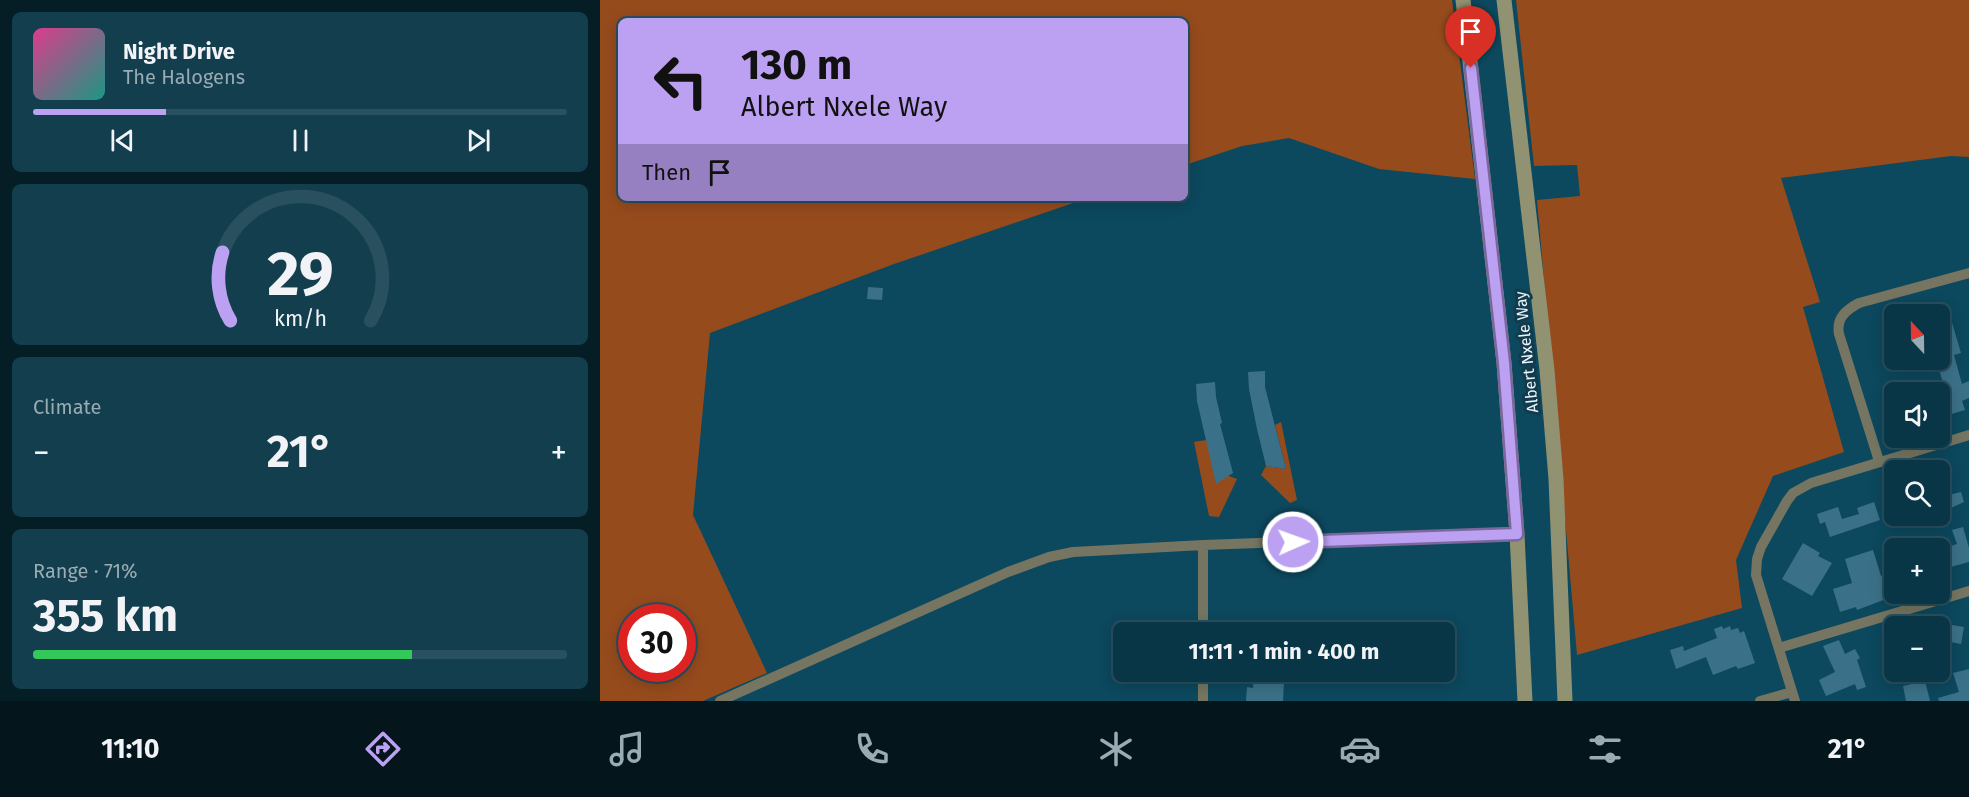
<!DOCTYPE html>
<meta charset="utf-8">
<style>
:root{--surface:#093646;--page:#123e4d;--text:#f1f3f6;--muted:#99abb3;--line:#29505f;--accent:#bca0f2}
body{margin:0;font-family:"Fira Sans",sans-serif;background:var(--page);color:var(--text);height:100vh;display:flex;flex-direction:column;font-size:22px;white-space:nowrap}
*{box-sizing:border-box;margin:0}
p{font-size:20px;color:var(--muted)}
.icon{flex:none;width:33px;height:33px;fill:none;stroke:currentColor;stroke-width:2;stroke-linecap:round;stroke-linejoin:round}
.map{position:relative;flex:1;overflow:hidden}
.sheet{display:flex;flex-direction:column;gap:12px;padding:12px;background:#051e26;width:600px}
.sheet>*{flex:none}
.hud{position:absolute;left:18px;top:18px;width:570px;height:183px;border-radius:9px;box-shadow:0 3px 15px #0003,0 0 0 2px var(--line);background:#bca0f2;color:#111;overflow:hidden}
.needle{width:39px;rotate:338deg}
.tools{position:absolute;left:1284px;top:304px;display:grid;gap:12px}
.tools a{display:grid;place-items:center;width:66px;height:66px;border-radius:9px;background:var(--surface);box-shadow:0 3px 15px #0003,0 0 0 2px var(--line);font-size:30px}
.speed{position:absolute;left:18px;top:604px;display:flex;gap:12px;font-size:30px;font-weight:700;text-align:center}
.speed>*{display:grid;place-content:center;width:78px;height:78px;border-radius:50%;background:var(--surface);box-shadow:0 3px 15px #0003,0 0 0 2px var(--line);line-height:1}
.speed .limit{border:9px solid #d22;background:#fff;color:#111}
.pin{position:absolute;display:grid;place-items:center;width:51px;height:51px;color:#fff;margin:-62px -26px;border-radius:50% 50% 50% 0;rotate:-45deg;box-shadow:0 0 6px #0007}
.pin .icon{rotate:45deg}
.me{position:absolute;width:66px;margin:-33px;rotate:88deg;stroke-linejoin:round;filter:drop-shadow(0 0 4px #0008)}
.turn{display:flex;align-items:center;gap:21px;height:126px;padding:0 24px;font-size:27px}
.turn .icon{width:78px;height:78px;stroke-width:2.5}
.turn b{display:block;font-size:42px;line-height:51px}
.then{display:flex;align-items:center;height:57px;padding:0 24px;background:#0003;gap:12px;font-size:22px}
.big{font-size:45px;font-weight:700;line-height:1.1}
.sheet .tile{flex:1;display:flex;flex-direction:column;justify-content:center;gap:9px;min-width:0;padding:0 21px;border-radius:9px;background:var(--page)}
.sheet .dial{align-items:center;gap:0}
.dial svg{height:156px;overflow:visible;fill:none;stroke:var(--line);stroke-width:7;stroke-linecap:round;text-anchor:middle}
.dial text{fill:var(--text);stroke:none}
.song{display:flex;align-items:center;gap:18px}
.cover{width:72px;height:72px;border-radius:9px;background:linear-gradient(135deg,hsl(330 70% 55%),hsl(170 70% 35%))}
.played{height:6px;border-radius:3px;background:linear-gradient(90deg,var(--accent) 25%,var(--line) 25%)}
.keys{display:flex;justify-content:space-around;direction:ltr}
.heat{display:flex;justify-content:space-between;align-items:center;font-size:33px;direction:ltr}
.charge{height:9px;border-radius:4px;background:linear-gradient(90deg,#34c759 71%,var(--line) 0)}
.trip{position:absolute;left:513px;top:622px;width:342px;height:60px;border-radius:9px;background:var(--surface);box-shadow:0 3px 15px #0003,0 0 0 2px var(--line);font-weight:700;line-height:60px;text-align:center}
.tabs{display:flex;height:96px;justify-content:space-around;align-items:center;background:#04161c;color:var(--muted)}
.tabs .icon{width:42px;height:42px}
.tabs .current{color:var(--accent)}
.tabs b{font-size:27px;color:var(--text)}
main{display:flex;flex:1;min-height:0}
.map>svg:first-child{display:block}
.green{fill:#964b1d;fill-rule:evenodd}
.building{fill:#3b7188}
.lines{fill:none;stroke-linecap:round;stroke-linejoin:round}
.minor{stroke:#757561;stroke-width:10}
.secondary{stroke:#919271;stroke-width:15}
.route-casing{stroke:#7a689d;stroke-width:15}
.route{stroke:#bca0f2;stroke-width:10}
.labels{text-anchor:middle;stroke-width:6;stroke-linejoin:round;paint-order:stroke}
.street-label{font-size:16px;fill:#ecf7fc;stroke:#123c4d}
</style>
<main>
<section class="sheet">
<div class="tile">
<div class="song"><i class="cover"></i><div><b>Night Drive</b><p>The Halogens</p></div></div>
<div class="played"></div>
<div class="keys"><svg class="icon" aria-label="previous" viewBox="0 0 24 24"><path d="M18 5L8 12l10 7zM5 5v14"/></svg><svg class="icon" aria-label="pause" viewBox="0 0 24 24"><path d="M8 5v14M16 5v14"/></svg><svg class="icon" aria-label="next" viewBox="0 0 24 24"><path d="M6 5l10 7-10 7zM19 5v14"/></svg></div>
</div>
<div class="tile dial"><svg viewBox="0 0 100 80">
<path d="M14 69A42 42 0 1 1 86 69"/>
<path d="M14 69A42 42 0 0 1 10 34" stroke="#bca0f2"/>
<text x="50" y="56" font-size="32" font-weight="700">29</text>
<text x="50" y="72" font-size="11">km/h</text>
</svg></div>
<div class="tile"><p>Climate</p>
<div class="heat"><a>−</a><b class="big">21°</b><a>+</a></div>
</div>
<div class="tile"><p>Range · 71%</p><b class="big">355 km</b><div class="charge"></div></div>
</section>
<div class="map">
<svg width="1369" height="701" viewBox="0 0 1369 701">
<rect width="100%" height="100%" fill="#0c485e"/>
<!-- green -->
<path class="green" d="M 0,0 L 852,0 L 875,179 L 779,169 L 689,138 L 642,146 L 585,165 L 585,21 L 21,21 L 21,198 L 488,198 L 294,264 L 110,333 L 93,515 L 167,673 L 103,701 L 0,701 ZM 32,618 L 82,618 L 82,669 L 32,669 Z
M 916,0 L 1369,0 L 1369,157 L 1351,156 L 1181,178 L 1220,302 L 1203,307 L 1244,452 L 1173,476 L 1136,560 L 1142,608 L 977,655 L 937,200 L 980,196 L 977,165 L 934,166 Z
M 681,422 L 697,500 L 690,503 L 661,475 L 666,466 L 686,469 L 675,425 Z
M 606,440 L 629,476 L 637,479 L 619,517 L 609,516 L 594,442 Z"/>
<!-- building -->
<path class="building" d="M 268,287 L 283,288 L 282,300 L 267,299 Z
M 1348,309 L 1361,353 L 1354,355 L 1362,384 L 1369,381 L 1369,398 L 1362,401 L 1365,410 L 1348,415 L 1338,391 L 1345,389 L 1340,373 L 1340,312 Z
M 665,371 L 665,387 L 686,469 L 666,466 L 657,429 L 649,389 L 648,372 Z
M 615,382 L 616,397 L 622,423 L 620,424 L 633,473 L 616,484 L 597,401 L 596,384 Z
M 1361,492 L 1364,502 L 1340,513 L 1340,497 Z
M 1274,502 L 1280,520 L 1230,537 L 1225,522 L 1220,524 L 1217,514 L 1238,507 L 1242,519 L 1259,514 L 1257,508 Z
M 1363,527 L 1369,548 L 1369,562 L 1347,568 L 1342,549 L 1357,544 L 1352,530 Z
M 1203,543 L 1220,553 L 1218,556 L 1232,563 L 1212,596 L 1182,579 Z
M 1273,550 L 1281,576 L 1294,572 L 1294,596 L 1257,610 L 1256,607 L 1240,612 L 1233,589 L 1252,583 L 1245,559 Z
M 1340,623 L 1364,627 L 1361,644 L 1340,640 Z
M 1122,626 L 1123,629 L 1130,626 L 1131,630 L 1138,628 L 1140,633 L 1144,631 L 1155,663 L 1138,669 L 1136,666 L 1113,675 L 1106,657 L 1076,669 L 1070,650 L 1083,646 L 1084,651 L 1117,638 L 1114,629 Z
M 1239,640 L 1245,654 L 1255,649 L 1260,658 L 1257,660 L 1266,687 L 1257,690 L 1255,684 L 1226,696 L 1219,680 L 1235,672 L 1223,646 Z
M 1369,669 L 1369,701 L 1339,701 L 1338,698 L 1359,692 L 1353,673 Z
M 654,672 L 691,672 L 690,682 L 684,682 L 683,701 L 646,701 L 647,687 L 653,688 Z
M 1325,681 L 1330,701 L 1306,701 L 1303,686 Z"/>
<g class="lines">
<!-- minor -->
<path class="minor" d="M 1279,461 L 1239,334 C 1236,318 1246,310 1259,303 L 1369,273
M 603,545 L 603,633
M 1179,648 L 1369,591
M 603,672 L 603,701
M 120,701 L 408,572 L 449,557 L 473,552 L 603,545 L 917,534
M 1160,701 L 1192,692
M 1195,701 L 1156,575 L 1157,559 L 1161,547 L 1187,501 L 1193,493 L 1211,483 L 1369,435"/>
<!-- secondary -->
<path class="secondary" d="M 863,0 L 904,363 L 917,534 L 925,701
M 904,0 L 947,370 L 956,479 L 965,701"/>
</g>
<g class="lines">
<!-- route casing -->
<g class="route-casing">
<path id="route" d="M 693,542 L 917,534 L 904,363 L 871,68"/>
</g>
<!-- route -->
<use href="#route" class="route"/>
</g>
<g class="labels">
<!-- street labels -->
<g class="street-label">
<text transform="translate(926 352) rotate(-96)" y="6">Albert Nxele Way</text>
</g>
</g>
</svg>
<div class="tools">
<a><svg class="needle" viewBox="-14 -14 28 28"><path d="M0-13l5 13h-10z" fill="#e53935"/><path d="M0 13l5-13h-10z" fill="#99abb3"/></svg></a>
<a><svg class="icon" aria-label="sound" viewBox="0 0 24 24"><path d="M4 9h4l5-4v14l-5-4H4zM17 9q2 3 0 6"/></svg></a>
<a><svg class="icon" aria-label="search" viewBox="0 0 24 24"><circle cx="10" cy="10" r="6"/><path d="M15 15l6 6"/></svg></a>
<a>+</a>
<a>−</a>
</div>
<div class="speed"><div class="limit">30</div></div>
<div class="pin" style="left:871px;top:68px;background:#d93025"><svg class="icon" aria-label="arrive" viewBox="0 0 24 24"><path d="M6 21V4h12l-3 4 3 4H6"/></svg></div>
<svg class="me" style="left:693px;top:542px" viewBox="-20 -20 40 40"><circle r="17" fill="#bca0f2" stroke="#fff" stroke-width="3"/><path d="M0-11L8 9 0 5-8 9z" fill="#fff"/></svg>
<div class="trip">11:11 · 1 min · 400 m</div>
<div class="hud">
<div class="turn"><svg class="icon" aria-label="left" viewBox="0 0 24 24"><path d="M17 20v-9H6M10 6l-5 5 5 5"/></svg><div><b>130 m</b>Albert Nxele Way</div></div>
<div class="then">Then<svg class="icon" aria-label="arrive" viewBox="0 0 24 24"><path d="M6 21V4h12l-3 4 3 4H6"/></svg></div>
</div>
</div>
</main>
<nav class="tabs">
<b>11:10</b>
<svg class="icon current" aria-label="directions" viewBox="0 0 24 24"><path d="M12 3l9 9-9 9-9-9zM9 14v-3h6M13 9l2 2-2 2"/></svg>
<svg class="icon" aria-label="music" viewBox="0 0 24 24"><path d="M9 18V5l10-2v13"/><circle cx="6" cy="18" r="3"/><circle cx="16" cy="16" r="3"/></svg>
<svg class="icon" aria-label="phone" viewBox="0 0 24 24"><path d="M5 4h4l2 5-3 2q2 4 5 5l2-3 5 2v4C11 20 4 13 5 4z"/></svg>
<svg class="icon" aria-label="climate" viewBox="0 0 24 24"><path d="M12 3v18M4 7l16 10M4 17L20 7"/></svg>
<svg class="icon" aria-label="car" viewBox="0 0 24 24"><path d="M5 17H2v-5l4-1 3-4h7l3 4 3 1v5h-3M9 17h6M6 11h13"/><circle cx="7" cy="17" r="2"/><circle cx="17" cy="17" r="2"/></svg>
<svg class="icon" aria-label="filters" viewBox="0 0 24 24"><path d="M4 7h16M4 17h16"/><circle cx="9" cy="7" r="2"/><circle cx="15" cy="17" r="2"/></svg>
<b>21°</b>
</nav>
